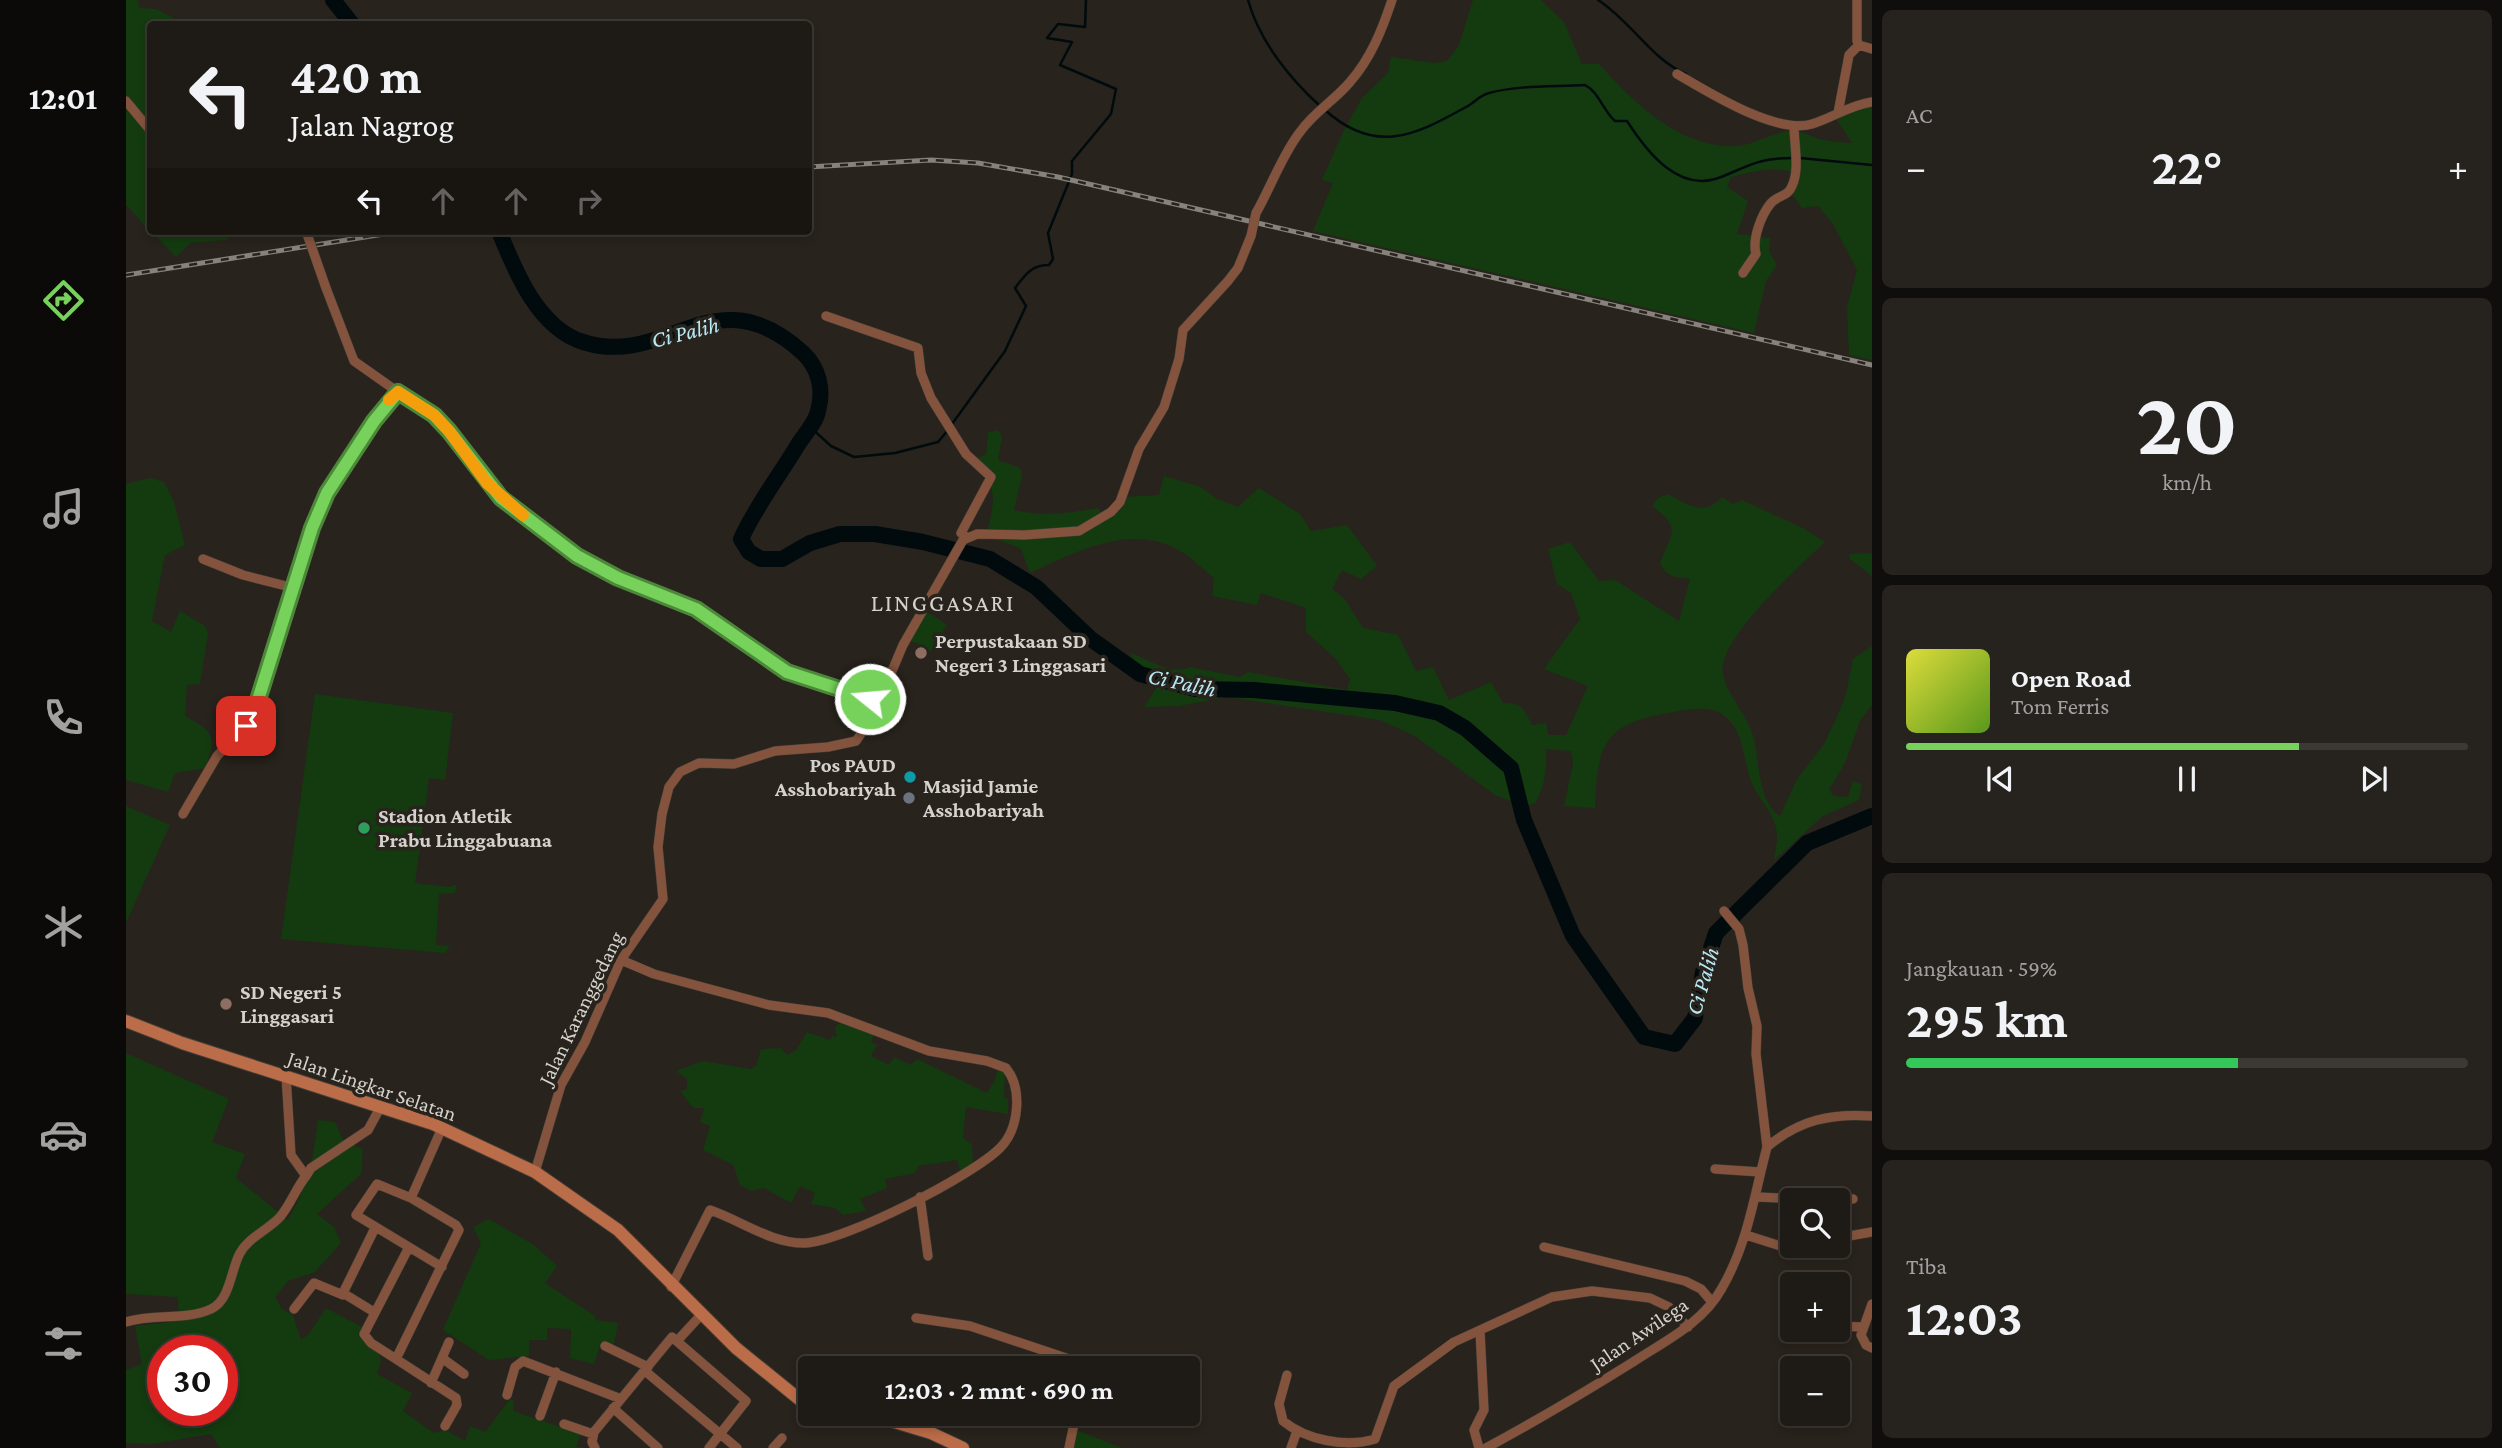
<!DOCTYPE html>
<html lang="id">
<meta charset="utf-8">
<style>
:root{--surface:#1e1a15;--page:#26231e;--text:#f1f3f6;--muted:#a1a1a0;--line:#3c3834;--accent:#76d25a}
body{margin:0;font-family:"Crimson Pro",serif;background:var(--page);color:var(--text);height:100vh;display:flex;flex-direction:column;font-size:26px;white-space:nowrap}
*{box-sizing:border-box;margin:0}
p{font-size:23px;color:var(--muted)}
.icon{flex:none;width:38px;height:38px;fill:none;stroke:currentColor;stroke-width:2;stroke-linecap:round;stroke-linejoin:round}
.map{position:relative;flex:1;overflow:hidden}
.panel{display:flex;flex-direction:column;gap:10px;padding:10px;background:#100e0c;width:630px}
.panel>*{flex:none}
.hud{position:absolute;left:21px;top:21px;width:665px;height:214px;border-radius:7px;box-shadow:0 4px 10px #0003,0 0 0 2px var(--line);background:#1e1a15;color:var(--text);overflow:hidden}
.tools{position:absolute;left:1654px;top:1188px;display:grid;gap:14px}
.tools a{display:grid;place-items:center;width:70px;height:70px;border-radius:7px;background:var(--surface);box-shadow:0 4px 10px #0003,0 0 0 2px var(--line);font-size:35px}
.speed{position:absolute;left:21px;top:1335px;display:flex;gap:14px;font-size:35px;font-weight:700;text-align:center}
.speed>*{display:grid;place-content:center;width:91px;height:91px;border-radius:50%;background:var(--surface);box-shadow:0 4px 10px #0003,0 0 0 2px var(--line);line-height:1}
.speed .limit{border:10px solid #d22;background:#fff;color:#111}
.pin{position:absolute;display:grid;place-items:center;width:60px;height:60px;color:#fff;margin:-30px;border-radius:14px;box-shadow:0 4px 10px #0006}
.me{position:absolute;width:77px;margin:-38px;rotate:287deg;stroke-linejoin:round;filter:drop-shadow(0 0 5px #0008)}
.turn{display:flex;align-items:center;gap:24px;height:147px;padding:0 28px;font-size:32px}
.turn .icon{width:91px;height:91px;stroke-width:2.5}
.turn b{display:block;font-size:49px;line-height:60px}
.lanes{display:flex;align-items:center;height:66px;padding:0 28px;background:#0003;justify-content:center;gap:35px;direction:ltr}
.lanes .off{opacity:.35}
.big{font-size:52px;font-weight:700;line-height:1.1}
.panel .tile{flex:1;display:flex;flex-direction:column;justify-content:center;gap:10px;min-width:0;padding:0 24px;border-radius:10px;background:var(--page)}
.panel .dial{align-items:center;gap:0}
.dial b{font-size:91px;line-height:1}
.song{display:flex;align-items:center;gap:21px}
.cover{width:84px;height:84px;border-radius:10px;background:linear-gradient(135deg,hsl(60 70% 55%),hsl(90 70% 35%))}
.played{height:7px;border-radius:4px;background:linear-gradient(90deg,var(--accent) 70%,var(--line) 70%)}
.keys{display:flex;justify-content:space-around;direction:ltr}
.heat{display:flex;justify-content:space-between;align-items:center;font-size:38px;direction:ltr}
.charge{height:10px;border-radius:5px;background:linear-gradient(90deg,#34c759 59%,var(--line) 0)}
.trip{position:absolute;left:672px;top:1356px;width:402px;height:70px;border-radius:7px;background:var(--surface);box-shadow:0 4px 10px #0003,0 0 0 2px var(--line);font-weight:700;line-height:70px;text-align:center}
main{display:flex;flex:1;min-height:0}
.menu{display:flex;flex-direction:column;width:126px;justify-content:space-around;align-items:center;background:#0c0a08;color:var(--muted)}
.menu .icon{width:49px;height:49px}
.menu .selected{color:var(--accent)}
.menu b{font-size:32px;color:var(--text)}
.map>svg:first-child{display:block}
.green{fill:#143b10;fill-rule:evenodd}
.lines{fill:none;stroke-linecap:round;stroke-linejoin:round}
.stream{stroke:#010b0e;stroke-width:2.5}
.river{stroke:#010b0e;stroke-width:16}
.street-casing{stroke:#443f38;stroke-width:10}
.secondary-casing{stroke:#443f38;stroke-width:14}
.street{stroke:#84533d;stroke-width:9}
.secondary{stroke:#bb6c48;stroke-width:12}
.rail-casing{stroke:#86827c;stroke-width:5}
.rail{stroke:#28231c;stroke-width:2.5;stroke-dasharray:8;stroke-linecap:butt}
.street-bridge-casing{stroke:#443f38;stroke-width:10;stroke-linecap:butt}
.street-bridge{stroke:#84533d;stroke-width:9}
.route-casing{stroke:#4d883a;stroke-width:18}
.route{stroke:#76d25a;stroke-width:12}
.slow{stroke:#f59e0b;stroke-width:12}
.education-dot{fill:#8d6e63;stroke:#28231c;stroke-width:2.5}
.culture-dot{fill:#0f9aa8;stroke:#28231c;stroke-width:2.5}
.worship-dot{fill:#6b7280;stroke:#28231c;stroke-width:2.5}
.leisure-dot{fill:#2e9e5b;stroke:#28231c;stroke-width:2.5}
.labels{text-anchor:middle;stroke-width:7;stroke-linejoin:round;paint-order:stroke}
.poi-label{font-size:21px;font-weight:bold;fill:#d5d2cd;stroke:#28231c;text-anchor:start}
.street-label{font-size:21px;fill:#d5d2cd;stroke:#28231c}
.water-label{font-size:23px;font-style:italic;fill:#b8ebf7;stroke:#28231c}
.quarter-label{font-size:24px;letter-spacing:2px;fill:#d5d2cd;stroke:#28231c}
</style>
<main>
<nav class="menu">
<b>12:01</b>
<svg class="icon selected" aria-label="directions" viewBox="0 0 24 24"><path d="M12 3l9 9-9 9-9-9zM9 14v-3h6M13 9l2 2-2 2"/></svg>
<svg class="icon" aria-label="music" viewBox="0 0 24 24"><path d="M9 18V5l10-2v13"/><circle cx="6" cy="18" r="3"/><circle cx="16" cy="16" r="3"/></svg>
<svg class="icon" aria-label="phone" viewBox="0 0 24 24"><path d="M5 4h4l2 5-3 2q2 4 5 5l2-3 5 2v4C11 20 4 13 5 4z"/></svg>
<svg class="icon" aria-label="climate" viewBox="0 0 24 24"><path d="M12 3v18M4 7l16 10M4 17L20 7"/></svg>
<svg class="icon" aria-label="car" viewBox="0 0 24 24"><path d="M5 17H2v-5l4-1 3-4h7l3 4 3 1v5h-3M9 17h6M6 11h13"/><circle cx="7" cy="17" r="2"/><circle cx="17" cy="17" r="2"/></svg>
<svg class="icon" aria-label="filters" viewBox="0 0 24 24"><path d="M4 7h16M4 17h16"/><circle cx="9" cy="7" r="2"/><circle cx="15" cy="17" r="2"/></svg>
</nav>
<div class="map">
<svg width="1746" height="1448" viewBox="0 0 1746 1448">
<rect width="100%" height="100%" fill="#28231c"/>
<!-- green -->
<path class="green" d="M 0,0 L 12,0 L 13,8 L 30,9 L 59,24 L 24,24 L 24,231 L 0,205 Z
M 1347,0 L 1415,0 L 1438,22 L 1456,64 L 1473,64 C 1508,103 1554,149 1611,146 C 1633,144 1651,128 1674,132 C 1681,133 1687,138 1694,139 C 1704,142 1716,142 1726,143 L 1709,117 L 1746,104 L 1746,360 L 1723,355 L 1721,307 L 1731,270 L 1707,224 L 1692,206 L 1676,208 L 1667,196 L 1672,173 C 1648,166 1629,171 1605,177 L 1601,187 L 1622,201 L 1611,234 L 1644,238 L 1643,251 L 1651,265 L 1640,281 L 1628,333 L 1187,231 L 1207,183 L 1196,180 L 1218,130 L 1236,98 L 1262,73 L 1265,57 L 1308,63 L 1321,61 L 1333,45 Z
M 25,231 L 103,231 L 102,240 L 64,243 L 50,257 Z
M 872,430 L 876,437 L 872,460 L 894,468 L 896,476 L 888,510 C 916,517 944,513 972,508 L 980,519 L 1000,497 L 1033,495 L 1038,476 L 1075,487 L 1091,499 L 1112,507 L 1133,488 L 1174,514 L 1185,531 L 1221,525 L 1251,566 L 1235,579 L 1216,570 L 1206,589 L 1218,598 L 1237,628 L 1272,635 L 1290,671 L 1307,667 L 1323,700 L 1365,682 L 1377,703 C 1396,702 1399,710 1406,725 L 1420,723 L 1422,735 L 1440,735 L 1462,686 L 1418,669 L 1454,619 L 1445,593 L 1431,584 L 1422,549 L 1444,542 L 1473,581 L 1489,580 L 1553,621 L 1564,579 C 1550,577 1541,578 1534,563 C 1544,534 1558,529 1526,506 L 1532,498 L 1542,494 C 1562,505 1578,517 1596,497 L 1607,504 L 1616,500 L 1677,528 L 1699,542 C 1675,565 1588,642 1597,675 C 1603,699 1625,718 1629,743 C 1633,765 1633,803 1654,816 L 1671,779 L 1698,744 L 1711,717 L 1720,694 L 1727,659 L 1746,646 L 1746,705 L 1734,721 L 1719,763 L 1703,790 L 1708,796 L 1722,797 L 1727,781 L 1736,784 L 1733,800 L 1697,816 L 1648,860 C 1649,850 1653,838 1650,828 C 1647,813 1634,800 1627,786 C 1616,762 1620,730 1596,714 C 1582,706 1563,709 1548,712 C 1480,723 1471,740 1469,808 L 1438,806 L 1447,764 L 1445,751 L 1420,749 C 1421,769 1419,786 1409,803 L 1398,806 L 1369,795 L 1289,736 L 1254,720 L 1101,697 L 1053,706 L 1018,707 L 1030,688 L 1018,682 L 1004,653 C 1023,659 1044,676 1064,667 L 1114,677 L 1122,672 L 1221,690 L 1224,679 L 1209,658 L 1180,632 L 1180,608 L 1135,593 L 1131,605 L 1086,596 L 1088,578 C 1076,568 1063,555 1049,548 C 1001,524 947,553 904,573 L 895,549 L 871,539 L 862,529 C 870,493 870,488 848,460 L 860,454 L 862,432 Z
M 24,478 L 38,482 L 48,502 L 59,545 L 39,555 L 26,621 L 45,632 L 54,611 L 79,626 L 82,633 L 74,684 L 61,685 L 59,716 C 87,731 92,736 79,768 L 49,773 L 42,792 L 0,780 L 0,484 Z
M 1746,553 L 1746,576 L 1724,559 L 1723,554 Z
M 800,611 L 821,625 L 804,652 L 799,650 L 800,646 L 784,641 Z
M 189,694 L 327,713 L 319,780 L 303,778 L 289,883 L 323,887 L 331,884 L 329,893 L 313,894 L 310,945 L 324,946 L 319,953 L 155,939 Z
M 0,806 L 44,825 L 0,923 Z
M 716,1020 L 749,1033 L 745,1042 L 751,1045 L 745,1056 L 763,1065 L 768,1057 L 784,1065 L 791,1059 L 861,1093 L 869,1080 L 872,1068 L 879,1071 L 878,1097 L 882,1099 L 882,1114 L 840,1107 L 837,1138 L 846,1145 L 847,1164 L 834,1171 L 831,1160 L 792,1166 L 789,1173 L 759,1179 L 761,1188 L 734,1199 L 740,1211 L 717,1215 L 709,1208 L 685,1204 L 689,1193 L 674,1186 L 665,1203 L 638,1188 L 625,1191 L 614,1185 L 607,1165 L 577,1150 L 584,1126 L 574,1122 L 578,1108 L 567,1108 L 554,1091 L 561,1089 L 561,1079 L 550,1071 L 577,1061 L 625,1069 L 630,1066 L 635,1049 L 655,1048 L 661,1055 L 670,1050 L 681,1032 L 704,1040 L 706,1036 L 711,1037 L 709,1028 Z
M 0,1053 L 103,1099 L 86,1142 L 119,1154 L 110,1178 L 162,1220 C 181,1188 188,1157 192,1120 L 209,1122 L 218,1142 L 237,1149 L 235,1174 L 191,1214 L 208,1227 L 215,1243 L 189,1272 L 162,1281 L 149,1297 L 156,1309 L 167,1315 L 175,1340 L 183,1334 L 200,1308 L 236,1327 L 232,1335 C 248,1348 261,1351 251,1374 L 286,1393 L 277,1411 L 308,1433 L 319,1430 L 339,1441 L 344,1426 L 359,1432 L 384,1399 L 388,1401 L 387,1411 L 455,1434 L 450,1447 L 460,1448 L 94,1448 L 85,1434 L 25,1444 L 0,1443 L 0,1370 L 16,1364 L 9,1326 L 53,1321 L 52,1297 L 0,1294 ZM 37,1351 L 96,1351 L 96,1410 L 37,1410 Z
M 363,1219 L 408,1245 L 431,1266 L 419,1283 L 469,1316 L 469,1320 L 492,1323 L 488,1344 L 475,1342 L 468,1364 L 444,1358 L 445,1329 L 421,1328 L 421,1340 L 403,1340 L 403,1356 L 363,1360 L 317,1330 L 355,1243 L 347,1227 Z
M 950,1430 L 996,1448 L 946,1448 Z"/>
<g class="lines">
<!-- stream -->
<path class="stream" d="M 1122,0 C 1133,40 1163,78 1194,106
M 1472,0 C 1506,22 1526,60 1560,74
M 1199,110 C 1249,155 1288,136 1340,107 C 1348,103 1354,95 1363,93 C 1392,85 1428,87 1459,85 C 1473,92 1477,111 1489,121 L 1501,121 C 1521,152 1553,194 1595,177 C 1625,165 1633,158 1667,158
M 1674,158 L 1746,165
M 826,424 L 879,351 L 900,306 L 889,288 C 899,275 905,265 923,265 L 927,259 L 922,233 L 946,174 L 946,161 L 985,114 L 990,89 L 934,65 L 946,42 L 921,38 L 932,24 L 959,27 L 960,0
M 684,427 L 705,446 L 728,457 L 769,453 L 812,442 L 822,430"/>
<!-- river -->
<path class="river" d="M 207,0 L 226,24
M 373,231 C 389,271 412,328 457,342 C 542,369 588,272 677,353 C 693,368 698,390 692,411 C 690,422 679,434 673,443 C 654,475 631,504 615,539 L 623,552 L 635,559 L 656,559 L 684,543 L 714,534 L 749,534 L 797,542 L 864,559 L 910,587 L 965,639 L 1014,674 L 1069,689 L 1128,690 L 1269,703 L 1313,713 L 1339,728 L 1385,768 L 1398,820 L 1447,936 L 1518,1037 L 1549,1044 L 1569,1018 L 1577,972 L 1590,933 L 1681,843 L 1746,816"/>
<!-- street casing -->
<g class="street-casing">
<path id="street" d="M 1731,0 L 1731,41 L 1733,45 L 1746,49
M 1551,74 C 1582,92 1650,135 1686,124 C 1706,118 1724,105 1746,102
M 0,101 L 24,130
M 1712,113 L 1723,55 L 1733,45
M 1130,213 C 1145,187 1156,155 1174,132 C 1188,112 1209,100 1224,82 C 1245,58 1256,30 1266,0
M 1617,273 L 1630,254 C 1626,239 1635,215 1645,203 C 1652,195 1662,197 1666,186 C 1674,170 1668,143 1668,126
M 200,288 L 228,361 L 272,392
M 700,316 L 792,348 L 795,373 L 805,398 L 840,454 L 865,477 L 835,533 L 840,537
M 77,559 L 117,575 L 168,588
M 57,814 L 91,756 L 120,726 L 131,703 L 186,528 L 201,493 L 256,409 L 272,392 L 308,415 L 323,431 L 375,498 L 451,556 L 492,578 L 570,609 L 661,672 L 753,703
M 1598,911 L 1613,929 L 1617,945 L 1622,988 L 1631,1026 L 1630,1054 L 1641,1147
M 495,960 L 528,974 L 643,1005 L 702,1013 L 803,1051 L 861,1061 L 880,1068 C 897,1089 893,1129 874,1148 C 846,1176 719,1241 679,1243 C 646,1244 614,1220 584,1210 L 545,1287
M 316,1128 L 285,1198 L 330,1225 L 333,1230 L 270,1359 L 330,1398 L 331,1405 L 319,1426
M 1589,1169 L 1634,1172
M 409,1172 L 435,1085 L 459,1042 L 495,960 L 537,899 L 532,847 L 536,814 L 543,787 L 554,772 L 573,763 L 608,764 L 649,751 L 702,747 L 730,741 L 747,716 L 777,645 L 837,540 L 851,534 L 898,535 L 953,531 L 985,512 L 994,502 L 1013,449 L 1038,407 L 1053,359 L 1057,330 L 1102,281 L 1112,268 L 1125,236
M 180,1176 L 185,1168 L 242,1130 L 254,1108
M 794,1197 L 802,1256
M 1631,1197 L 1697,1200
M 285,1198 L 251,1184 L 230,1215 L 316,1267
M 1697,1199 L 1727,1199
M 1620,1235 L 1667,1250 L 1685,1246
M 1712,1238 L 1746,1232
M 1418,1247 L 1559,1281 L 1575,1289 L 1586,1302
M 1746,1304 L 1735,1335 L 1740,1345 L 1746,1348
M 168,1309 L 188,1283 L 217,1295
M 248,1312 L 217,1293 L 249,1228
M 790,1318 L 844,1326 L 943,1359 L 956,1368
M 0,1322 C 28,1313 59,1321 85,1309 C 104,1301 105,1269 114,1253 C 123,1237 142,1230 154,1217 C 165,1204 170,1188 180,1176 L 165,1155 L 160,1076
M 1712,1326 L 1736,1327
M 1703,1332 L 1704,1330
M 551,1341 L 575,1315
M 479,1346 L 522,1367
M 316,1358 L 338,1374
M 270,1359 L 245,1343 L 238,1334 L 282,1249
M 519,1371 L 611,1448
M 1161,1375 L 1153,1404 L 1157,1421 C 1180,1440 1220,1448 1249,1439 L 1268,1386 L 1328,1342 L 1426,1297 L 1466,1291 L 1524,1298 L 1543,1307 L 1562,1327
M 305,1383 L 323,1342
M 381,1395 L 389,1367 L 397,1361 L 495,1399
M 487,1408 L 532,1448
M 414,1416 L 430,1372
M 438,1424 L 467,1434
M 469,1448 L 466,1442 L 468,1432 L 546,1337 L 620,1401 L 583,1448
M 647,1448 L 656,1438
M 943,1448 L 950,1414
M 1165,1448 L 1171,1431
M 1353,1448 L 1348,1430 L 1358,1410 L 1354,1331
M 1360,1448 C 1410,1421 1459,1392 1507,1362 C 1539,1341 1577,1323 1596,1288 C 1622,1243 1628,1196 1641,1147 C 1673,1120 1705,1113 1746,1116"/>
</g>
<!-- secondary casing -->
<g class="secondary-casing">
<path id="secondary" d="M 0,1021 L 56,1043 L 307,1124 L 409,1172 L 492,1230 L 610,1348 L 684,1408
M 699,1414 L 762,1420 L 805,1433 L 837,1448"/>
</g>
<!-- street -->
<use href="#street" class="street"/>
<!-- secondary -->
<use href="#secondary" class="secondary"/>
<!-- rail casing -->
<g class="rail-casing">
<path id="rail" d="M 682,167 L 805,160 L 852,163 L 932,177 L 1746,365
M 0,275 L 277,231"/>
</g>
<!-- rail -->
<use href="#rail" class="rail"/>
<!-- street-bridge casing -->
<g class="street-bridge-casing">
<path id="street-bridge" d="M 180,231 L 200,288
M 1125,236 L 1130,213"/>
</g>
<!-- street-bridge -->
<use href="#street-bridge" class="street-bridge"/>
</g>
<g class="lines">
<!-- route casing -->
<g class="route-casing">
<path id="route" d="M 120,726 L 131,703 L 186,528 L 201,493 L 248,421 L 272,392 L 308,415 L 323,431 L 375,498 L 451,556 L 492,578 L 570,609 L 661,672 L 744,699"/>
</g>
<!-- route -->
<use href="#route" class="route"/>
<!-- slow -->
<path class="slow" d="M 263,400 L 272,392 L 308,415 L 323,431 L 361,483 L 397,515"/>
</g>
<!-- markers -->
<g class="education-dot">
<circle cx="795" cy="653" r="7"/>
<circle cx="100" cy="1004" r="7"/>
</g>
<circle class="culture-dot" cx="784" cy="777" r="7"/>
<circle class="worship-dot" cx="783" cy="798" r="7"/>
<circle class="leisure-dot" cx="238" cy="828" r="7"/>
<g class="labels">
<!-- poi labels -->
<g class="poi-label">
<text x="809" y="648">Perpustakaan SD<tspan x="809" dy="24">Negeri 3 Linggasari</tspan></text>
<text x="770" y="772" text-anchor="end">Pos PAUD<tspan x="770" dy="24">Asshobariyah</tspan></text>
<text x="797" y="793">Masjid Jamie<tspan x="797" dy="24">Asshobariyah</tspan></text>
<text x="252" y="823">Stadion Atletik<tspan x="252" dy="24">Prabu Linggabuana</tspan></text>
<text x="114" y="999">SD Negeri 5<tspan x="114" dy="24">Linggasari</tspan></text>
</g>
<!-- street labels -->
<g class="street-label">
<text transform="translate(455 1008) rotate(-64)" y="7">Jalan Karanggedang</text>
<text transform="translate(246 1086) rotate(19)" y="7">Jalan Lingkar Selatan</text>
<text transform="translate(1513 1334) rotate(-34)" y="7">Jalan Awilega</text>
</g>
<!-- water labels -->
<g class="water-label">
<text transform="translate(559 332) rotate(-14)" y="8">Ci Palih</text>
<text transform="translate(1056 682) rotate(12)" y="8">Ci Palih</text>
<text transform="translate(1576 981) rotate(-74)" y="8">Ci Palih</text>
</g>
<!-- quarter labels -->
<g class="quarter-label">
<text x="817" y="611">LINGGASARI</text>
</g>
</g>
</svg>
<div class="tools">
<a><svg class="icon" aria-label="search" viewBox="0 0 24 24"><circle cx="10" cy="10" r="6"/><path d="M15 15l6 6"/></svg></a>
<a>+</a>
<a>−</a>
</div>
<div class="speed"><div class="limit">30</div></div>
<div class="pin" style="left:120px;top:726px;background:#d93025"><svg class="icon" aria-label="arrive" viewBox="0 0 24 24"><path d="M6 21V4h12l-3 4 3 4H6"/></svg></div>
<svg class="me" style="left:744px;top:699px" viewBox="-20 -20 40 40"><circle r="17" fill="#76d25a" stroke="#fff" stroke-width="3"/><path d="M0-11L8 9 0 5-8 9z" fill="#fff"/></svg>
<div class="trip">12:03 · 2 mnt · 690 m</div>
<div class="hud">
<div class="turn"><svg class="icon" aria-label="left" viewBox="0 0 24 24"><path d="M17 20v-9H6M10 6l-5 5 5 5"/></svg><div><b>420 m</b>Jalan Nagrog</div></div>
<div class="lanes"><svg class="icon" aria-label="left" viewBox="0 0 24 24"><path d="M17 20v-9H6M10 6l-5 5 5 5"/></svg><svg class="icon off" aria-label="ahead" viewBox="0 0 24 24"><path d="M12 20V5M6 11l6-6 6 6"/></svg><svg class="icon off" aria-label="ahead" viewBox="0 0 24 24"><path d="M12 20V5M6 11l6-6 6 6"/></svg><svg class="icon off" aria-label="right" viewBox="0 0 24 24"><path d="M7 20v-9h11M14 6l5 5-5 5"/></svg></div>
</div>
</div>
<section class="panel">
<div class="tile"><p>AC</p>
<div class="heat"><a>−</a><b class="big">22°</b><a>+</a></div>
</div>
<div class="tile dial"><b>20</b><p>km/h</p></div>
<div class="tile">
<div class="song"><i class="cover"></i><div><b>Open Road</b><p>Tom Ferris</p></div></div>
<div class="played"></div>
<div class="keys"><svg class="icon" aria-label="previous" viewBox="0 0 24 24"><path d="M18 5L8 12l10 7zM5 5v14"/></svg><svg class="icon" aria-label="pause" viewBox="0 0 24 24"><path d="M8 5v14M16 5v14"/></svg><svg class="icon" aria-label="next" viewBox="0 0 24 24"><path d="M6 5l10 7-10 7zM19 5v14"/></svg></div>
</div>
<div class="tile"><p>Jangkauan · 59%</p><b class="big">295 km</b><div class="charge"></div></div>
<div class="tile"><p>Tiba</p><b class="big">12:03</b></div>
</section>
</main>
